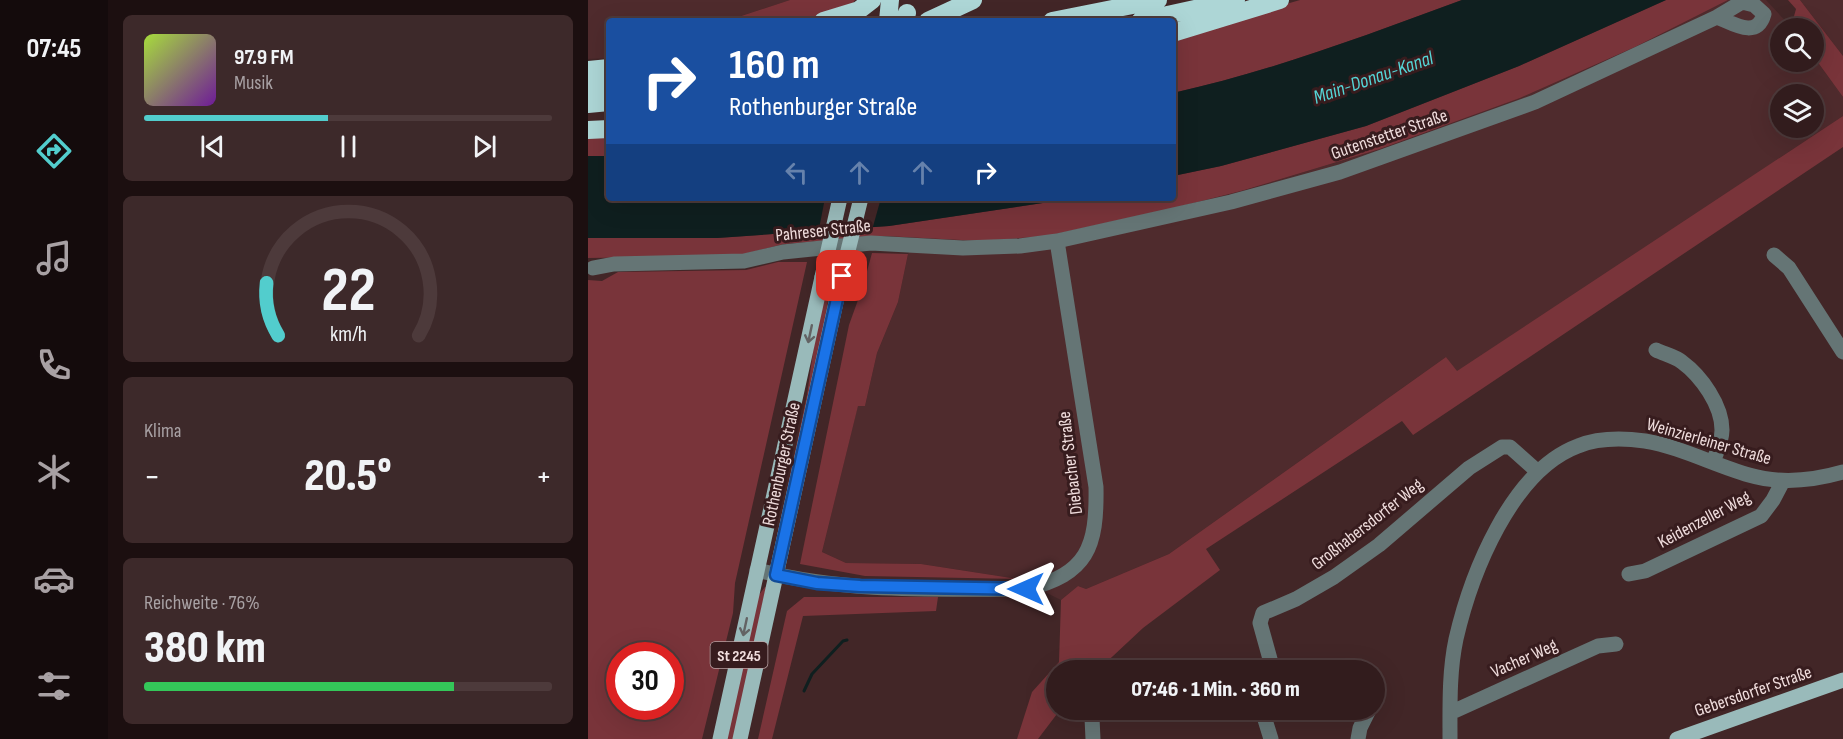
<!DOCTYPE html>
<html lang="de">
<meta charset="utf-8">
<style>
:root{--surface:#321c1d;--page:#3d292a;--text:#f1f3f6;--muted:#a8a1a4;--line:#4d3a3b;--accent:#52cdcd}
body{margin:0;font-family:"Sofia Sans Condensed",sans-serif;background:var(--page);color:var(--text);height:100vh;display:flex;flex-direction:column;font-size:22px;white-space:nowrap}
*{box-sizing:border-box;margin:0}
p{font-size:20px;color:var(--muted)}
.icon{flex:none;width:33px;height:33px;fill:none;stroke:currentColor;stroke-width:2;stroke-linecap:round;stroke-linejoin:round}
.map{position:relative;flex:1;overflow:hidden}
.panel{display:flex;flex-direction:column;gap:15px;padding:15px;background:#1c0f10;width:480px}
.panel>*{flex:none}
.hud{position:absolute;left:18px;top:18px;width:570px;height:183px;border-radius:6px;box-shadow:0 6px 24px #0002,0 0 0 2px var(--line);background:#1a4fa0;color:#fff;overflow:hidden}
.fabs{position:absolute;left:1182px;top:18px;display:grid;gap:12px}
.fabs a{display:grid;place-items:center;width:54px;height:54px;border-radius:50%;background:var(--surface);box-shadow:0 6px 24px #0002,0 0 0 2px var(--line);font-size:30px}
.speed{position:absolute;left:18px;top:642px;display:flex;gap:12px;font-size:30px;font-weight:700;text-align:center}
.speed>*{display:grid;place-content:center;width:78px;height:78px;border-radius:50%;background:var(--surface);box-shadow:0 6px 24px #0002,0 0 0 2px var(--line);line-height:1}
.speed .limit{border:9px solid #d22;background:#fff;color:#111}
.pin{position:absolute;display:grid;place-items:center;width:51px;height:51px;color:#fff;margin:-26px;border-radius:12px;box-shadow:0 3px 9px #0006}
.me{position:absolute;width:66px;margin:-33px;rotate:270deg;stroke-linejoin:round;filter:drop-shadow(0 0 4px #0008)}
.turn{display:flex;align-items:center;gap:21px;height:126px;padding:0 24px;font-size:27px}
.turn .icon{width:78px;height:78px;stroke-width:2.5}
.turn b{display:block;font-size:42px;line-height:51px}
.lanes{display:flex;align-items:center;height:57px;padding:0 24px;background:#0003;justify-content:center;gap:30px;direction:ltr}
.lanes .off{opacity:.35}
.big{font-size:45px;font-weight:800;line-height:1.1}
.panel .widget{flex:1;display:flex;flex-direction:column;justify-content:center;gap:9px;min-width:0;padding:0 21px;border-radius:9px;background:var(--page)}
.panel .dial{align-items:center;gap:0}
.dial svg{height:156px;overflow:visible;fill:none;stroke:var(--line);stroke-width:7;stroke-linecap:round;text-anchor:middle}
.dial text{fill:var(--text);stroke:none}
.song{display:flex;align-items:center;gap:18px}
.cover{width:72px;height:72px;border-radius:9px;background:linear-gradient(135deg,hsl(80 70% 55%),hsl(280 70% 35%))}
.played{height:6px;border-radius:3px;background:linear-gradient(90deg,var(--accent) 45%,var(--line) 45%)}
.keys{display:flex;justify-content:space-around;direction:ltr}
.heat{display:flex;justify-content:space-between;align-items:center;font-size:33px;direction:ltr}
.charge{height:9px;border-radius:4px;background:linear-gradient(90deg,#34c759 76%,var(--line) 0)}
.trip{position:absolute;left:458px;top:660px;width:339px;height:60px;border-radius:30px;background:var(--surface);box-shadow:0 6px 24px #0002,0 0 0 2px var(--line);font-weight:800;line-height:60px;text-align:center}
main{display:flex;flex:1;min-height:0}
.tabs{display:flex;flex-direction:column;width:108px;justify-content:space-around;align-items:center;background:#140b0c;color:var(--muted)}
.tabs .icon{width:42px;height:42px}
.tabs .on{color:var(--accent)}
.tabs b{font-size:27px;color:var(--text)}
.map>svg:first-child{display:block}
.built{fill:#4f2b2d;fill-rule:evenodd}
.green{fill:#79343a;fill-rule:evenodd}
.water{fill:#0f1f1f}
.pier{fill:#422627}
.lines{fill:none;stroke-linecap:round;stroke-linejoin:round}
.stream{stroke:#0f1f1f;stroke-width:3}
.minor{stroke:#657575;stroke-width:15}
.major{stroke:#99baba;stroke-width:15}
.highway{stroke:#add6d6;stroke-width:18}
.major-bridge{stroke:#99baba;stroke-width:15}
.oneway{stroke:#636364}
.route-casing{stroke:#114b97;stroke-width:15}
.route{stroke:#1a73e8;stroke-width:10}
.labels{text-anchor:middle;stroke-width:6;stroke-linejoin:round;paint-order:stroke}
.shield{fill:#371c1e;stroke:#b8a3a4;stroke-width:1.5}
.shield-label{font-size:16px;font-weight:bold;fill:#f0dddd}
.street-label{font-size:18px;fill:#f0dddd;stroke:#371c1e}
.water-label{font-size:20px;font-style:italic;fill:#55d7d8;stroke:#371c1e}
</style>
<main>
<nav class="tabs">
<b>07:45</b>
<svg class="icon on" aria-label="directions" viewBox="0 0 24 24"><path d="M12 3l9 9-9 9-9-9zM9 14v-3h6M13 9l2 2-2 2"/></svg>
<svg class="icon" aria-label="music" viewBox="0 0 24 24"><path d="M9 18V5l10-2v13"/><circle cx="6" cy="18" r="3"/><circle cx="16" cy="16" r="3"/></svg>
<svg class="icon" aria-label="phone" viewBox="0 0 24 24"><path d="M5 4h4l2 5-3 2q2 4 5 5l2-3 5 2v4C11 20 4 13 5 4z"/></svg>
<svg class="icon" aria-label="climate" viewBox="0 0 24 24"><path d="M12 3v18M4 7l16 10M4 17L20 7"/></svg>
<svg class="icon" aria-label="car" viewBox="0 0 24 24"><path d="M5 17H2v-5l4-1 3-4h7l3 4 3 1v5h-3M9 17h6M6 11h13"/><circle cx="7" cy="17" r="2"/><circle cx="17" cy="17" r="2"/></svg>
<svg class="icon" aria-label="filters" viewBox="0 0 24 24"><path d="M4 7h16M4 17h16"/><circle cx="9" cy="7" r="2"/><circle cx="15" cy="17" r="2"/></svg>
</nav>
<section class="panel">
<div class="widget">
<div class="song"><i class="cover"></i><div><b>97.9 FM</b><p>Musik</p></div></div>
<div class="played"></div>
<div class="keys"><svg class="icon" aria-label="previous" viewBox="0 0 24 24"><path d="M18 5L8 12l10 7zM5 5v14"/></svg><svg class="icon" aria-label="pause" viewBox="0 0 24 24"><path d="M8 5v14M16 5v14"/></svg><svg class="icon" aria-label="next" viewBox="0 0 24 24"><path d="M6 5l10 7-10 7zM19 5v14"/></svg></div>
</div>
<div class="widget dial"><svg viewBox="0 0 100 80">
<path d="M14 69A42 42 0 1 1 86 69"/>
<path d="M14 69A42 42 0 0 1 8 42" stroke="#52cdcd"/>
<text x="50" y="56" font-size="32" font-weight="700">22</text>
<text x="50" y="72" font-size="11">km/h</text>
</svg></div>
<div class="widget"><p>Klima</p>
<div class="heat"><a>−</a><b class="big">20.5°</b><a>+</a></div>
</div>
<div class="widget"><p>Reichweite · 76%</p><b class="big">380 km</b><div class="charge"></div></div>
</section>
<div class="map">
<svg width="1255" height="739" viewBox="0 0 1255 739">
<rect width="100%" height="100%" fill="#422627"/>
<!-- built -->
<path class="built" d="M 0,0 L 202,0 L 138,21 L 21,21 L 21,58 L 0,59 Z
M 1140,0 L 1178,0 L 1204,28 L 1192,28 L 1192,62 L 1226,62 L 1226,57 L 1255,97 L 1255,116 L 868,372 L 858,357 L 581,554 L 498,589 L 490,586 L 473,600 L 430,579 L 333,564 L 258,563 L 234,552 L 270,405 L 277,406 L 289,353 L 310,302 L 320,254 L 328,238 L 392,241 L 590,207 L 653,191 L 792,149 L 932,98 L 1047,47 ZM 1192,94 L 1226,94 L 1226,128 L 1192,128 Z
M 1212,0 L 1255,0 L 1255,56 Z"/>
<!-- green -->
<path class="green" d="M 202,0 L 267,0 C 254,26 164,21 138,21 Z
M 712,0 L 874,0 C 779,35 684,71 585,93 L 585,37 Z
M 1078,0 L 1140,0 L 1047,47 L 932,98 L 792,149 L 653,191 L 590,207 L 459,236 L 392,241 L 296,236 L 196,244 L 148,256 L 0,258 L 0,238 L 129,238 L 301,226 L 488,198 L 585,198 L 585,176 L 633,166 L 778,126 L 931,66 Z
M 1200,0 L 1212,0 L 1255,56 L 1255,97 L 1226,57 L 1226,28 L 1203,27 L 1208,9 Z
M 1255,116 L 1255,147 L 825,435 L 814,421 L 618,549 L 632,570 L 555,628 L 510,670 L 468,670 L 468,710 L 472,710 L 450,739 L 429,739 L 444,692 L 471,662 L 473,600 L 490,586 L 498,589 L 581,554 L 858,357 L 869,371 Z
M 0,135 L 21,135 L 21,156 L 0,156 Z
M 284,253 L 320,254 L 310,302 L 289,353 L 277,406 L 270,406 L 234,552 L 258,563 L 333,564 L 430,579 L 277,576 L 212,564 L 261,325 L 275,286 Z
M 190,262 L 219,262 L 147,583 L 145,613 L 114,739 L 0,739 L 0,280 L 14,281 L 30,272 L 158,270 ZM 32,656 L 82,656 L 82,706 L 32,706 Z
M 243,276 L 238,316 L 185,555 L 219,395 L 226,345 L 240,277 Z
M 177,587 L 178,587 L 146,739 L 138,739 L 170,596 Z
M 216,597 L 350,597 L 348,611 L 215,616 L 184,739 L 170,739 L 199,611 Z"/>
<!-- water -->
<path class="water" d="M 874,0 L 1078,0 L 931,66 L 778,126 L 633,166 L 585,176 L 585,93 C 684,71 779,35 874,0 Z
M 0,156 L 21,156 L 21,198 L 488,198 L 301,226 L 129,238 L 0,238 Z"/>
<!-- pier -->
<path class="pier" d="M 237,198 L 293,198 L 284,230 L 230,234 Z"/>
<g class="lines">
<!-- stream -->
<path class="stream" d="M 216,691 L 224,674 L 255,641 L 259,640"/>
<!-- minor -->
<path class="minor" d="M 1186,255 L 1201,268 L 1255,352
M 5,268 L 26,264 L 156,261 L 195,252 L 283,243 L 375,248 L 432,246 L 469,241 L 643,202 L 752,172 L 947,102 L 1129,17 L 1154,2 L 1166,5 L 1176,14 C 1169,39 1146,24 1129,17
M 1068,350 C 1076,354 1087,356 1094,362 C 1113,376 1134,405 1134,430 C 1134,441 1129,452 1125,462
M 169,570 C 257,593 348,589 438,589 C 500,574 509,547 508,487 L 469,241
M 1041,574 L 1057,571 L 1173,516 L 1185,500 L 1195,481
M 675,670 L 682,659 L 672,623 L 675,613 L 708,599 L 746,577 L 791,545 L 881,468 L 914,447 L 922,447 L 949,471
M 786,687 L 788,693 L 786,698
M 674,710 L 683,739
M 498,712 L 504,718 L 505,739
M 862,713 L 1010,646 L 1028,644
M 770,739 L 772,728 L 781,710
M 862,739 C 862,706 861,672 868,639 C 883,574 923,471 990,446 C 1010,438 1035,438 1057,441 C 1093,447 1126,465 1161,475 C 1192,484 1224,481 1255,472"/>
<!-- major -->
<path class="major" d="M 132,739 L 234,277
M 152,739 L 254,275
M 1089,739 L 1255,680"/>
<!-- highway -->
<path class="highway" d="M 235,21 L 271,10 L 284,0
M 300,21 L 302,0
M 316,21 L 319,13
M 340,21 L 385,0
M 464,21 L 570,0
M 552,21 L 648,0
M 585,33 L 692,0
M 0,70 L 21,68
M 0,87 L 21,86
M 0,104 L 21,102
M 0,130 L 21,129"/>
<!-- major-bridge -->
<path class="major-bridge" d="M 254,275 L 273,198
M 234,277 L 252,198"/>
</g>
<!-- one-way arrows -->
<defs><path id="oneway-shaft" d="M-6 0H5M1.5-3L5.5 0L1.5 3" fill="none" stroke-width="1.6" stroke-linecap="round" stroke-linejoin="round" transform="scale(1.5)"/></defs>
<g class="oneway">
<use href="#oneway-shaft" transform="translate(222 334) rotate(102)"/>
<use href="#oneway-shaft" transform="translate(157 627) rotate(102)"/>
</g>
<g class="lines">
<!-- route casing -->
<g class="route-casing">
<path id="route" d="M 254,276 L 188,575 L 229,583 L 272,586 L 438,589"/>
</g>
<!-- route -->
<use href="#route" class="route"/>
</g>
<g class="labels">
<!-- shield labels -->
<rect class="shield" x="122.5" y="642" width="57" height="26" rx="4.5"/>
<g class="shield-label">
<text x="151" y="661">St 2245</text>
</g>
<!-- street labels -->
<g class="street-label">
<text transform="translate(801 134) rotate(-19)" y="6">Gutenstetter Straße</text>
<text transform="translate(235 230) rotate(-6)" y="6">Pahreser Straße</text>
<text transform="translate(1121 441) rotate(16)" y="6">Weinzierleiner Straße</text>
<text transform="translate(482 463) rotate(-97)" y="6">Diebacher Straße</text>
<text transform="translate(193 464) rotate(-78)" y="6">Rothenburger Straße</text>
<text transform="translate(1116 519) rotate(-28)" y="6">Keidenzeller Weg</text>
<text transform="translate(779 524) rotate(-38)" y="6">Großhabersdorfer Weg</text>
<text transform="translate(936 658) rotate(-24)" y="6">Vacher Weg</text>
<text transform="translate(1165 691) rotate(-19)" y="6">Gebersdorfer Straße</text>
</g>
<!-- water labels -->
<g class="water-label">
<text transform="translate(785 77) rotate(-19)" y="7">Main-Donau-Kanal</text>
</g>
</g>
</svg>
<div class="fabs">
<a><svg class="icon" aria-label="search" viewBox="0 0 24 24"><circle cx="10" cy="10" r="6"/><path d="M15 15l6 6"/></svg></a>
<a><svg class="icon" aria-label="layers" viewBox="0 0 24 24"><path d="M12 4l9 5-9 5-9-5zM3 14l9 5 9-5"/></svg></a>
</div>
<div class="speed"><div class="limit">30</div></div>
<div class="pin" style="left:254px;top:276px;background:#d93025"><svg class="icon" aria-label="arrive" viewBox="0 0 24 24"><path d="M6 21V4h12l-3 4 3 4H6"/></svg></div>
<svg class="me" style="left:438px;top:589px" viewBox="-20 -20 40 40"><path d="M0-17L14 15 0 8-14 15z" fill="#1a73e8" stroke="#fff" stroke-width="4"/></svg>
<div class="trip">07:46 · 1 Min. · 360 m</div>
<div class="hud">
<div class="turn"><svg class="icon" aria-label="right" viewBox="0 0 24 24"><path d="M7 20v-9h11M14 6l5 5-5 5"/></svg><div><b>160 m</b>Rothenburger Straße</div></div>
<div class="lanes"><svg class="icon off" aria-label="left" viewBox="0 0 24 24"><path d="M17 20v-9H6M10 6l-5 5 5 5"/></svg><svg class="icon off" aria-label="ahead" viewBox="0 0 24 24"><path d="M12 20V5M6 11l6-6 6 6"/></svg><svg class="icon off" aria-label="ahead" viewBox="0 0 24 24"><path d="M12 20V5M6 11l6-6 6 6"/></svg><svg class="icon" aria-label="right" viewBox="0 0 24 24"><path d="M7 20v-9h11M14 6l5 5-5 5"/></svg></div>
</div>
</div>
</main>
